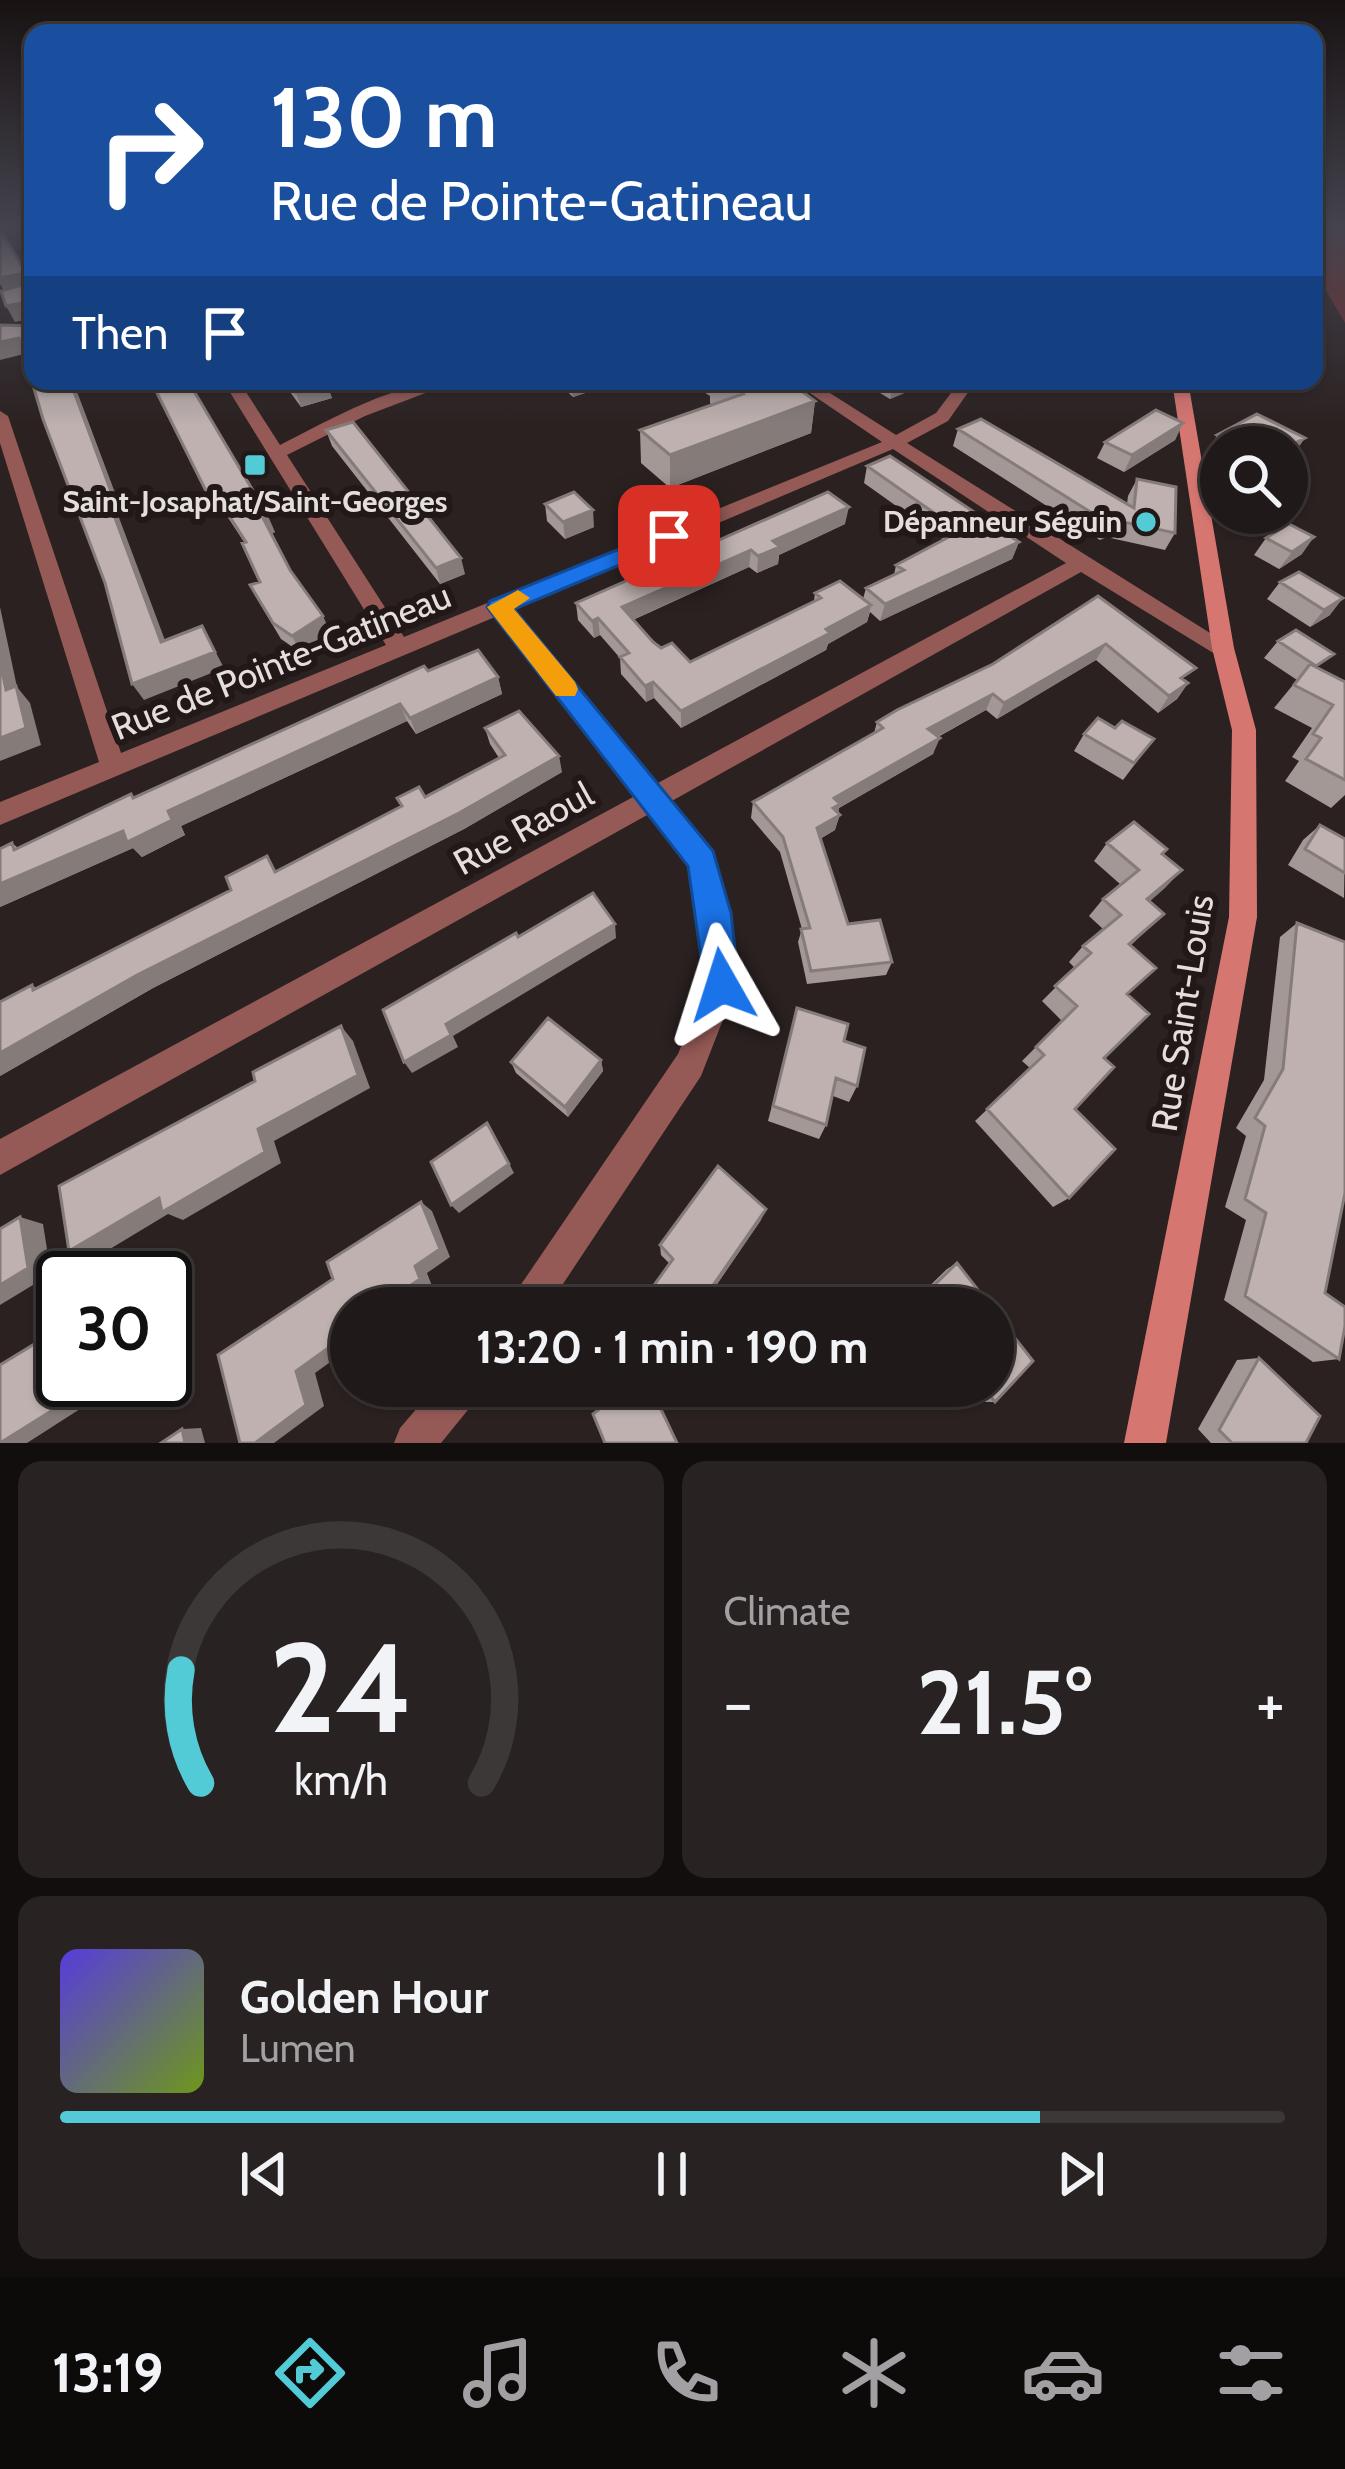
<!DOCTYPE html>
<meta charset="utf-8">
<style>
:root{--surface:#201919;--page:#282222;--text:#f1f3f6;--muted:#a2a0a2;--line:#3d3838;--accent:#52cbd7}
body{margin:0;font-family:Cabin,sans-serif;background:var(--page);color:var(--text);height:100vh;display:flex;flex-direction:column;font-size:45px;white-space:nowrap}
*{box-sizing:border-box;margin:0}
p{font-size:39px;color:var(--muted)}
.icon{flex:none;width:66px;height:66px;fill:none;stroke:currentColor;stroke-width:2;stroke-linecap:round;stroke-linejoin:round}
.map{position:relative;height:1443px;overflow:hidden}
.side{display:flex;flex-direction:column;gap:18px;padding:18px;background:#120e0e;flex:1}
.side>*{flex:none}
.hud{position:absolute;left:24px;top:24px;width:1299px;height:366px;border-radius:24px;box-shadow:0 3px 9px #0004,0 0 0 3px var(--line);background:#1a4fa0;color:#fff;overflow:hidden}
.controls{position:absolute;left:1200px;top:426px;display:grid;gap:24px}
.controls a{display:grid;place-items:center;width:108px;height:108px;border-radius:50%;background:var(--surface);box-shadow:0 3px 9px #0004,0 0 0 3px var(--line);font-size:60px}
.speed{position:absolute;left:36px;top:1251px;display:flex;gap:24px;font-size:60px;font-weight:700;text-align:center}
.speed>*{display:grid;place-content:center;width:156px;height:156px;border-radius:50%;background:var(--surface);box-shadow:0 3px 9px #0004,0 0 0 3px var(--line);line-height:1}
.speed .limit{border:6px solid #111;border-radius:18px;background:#fff;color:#111}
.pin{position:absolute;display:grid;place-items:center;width:102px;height:102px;color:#fff;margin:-51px;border-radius:24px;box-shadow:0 6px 18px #0006}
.me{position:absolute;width:132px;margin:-66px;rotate:354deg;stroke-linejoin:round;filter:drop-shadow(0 0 9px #0008)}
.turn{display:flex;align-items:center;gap:42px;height:252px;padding:0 48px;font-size:54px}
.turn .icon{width:156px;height:156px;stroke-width:2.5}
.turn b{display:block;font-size:84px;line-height:102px}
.then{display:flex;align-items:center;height:114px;padding:0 48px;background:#0003;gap:24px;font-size:45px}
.big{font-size:90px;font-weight:700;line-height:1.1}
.side .tile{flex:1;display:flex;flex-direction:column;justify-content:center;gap:18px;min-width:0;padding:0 42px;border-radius:24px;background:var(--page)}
.side .dial{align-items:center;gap:0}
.dial svg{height:312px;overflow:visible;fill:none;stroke:var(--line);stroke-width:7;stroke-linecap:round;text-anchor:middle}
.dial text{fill:var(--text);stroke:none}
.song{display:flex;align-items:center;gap:36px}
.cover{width:144px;height:144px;border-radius:18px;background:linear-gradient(135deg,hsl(250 70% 55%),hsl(80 70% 35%))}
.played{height:12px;border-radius:6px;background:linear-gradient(90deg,var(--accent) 80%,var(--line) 80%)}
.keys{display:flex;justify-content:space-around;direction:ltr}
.heat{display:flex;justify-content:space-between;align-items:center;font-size:66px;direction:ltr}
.side .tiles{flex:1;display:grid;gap:18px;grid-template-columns:1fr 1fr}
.tile:last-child{grid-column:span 2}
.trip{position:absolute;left:330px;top:1287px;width:684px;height:120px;border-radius:60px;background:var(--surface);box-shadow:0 3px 9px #0004,0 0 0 3px var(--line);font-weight:700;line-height:120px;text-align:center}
.menu{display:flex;height:192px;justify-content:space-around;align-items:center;background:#0d0a0a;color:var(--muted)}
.menu .icon{width:84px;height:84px}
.menu .selected{color:var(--accent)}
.menu b{font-size:54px;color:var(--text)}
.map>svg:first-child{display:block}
.green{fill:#782e2d}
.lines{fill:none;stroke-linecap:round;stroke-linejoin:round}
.street{fill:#955a56;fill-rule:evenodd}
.secondary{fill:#d67671;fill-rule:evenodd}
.wall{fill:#a39896}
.shaded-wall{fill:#857c7a}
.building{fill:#beb1af;stroke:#857c7a;stroke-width:3}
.route{fill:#1a73e8;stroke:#114b97;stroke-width:3}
.slow{fill:#f59e0b}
.poi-dot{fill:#52cbd7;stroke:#211817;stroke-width:4.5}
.labels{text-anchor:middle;stroke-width:12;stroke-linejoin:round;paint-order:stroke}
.far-poi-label{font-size:30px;font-weight:bold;fill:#e4dedd;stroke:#211817}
.street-label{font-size:36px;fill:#e4dedd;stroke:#211817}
</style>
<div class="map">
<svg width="1345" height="1443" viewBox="0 0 1345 1443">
<rect width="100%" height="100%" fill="#2b2121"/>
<!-- green -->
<path class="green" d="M 1314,224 L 1345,224 L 1345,323 L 1314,270 Z"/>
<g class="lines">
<!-- street -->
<path class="street" d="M 223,381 L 239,381 L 280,445 C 334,418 395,381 457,381 L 365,416 L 287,455 L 404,637 L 882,442 L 792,381 L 811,381 L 896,435 L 936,413 L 960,381 L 976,381 L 948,421 L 907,443 L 1234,648 L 1231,654 L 1215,654 L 1081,572 L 670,802 L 716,861 L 737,984 L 701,1076 L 547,1308 L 505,1308 L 678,1054 L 707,984 L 689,865 L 649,814 L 0,1175 L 0,1139 L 635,796 L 495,617 L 0,825 L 0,802 L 99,762 L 0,443 L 0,411 L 8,416 L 121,753 L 386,645 ZM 893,449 L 1066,563 L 656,784 L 513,610 Z
M 436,1386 L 482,1386 L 476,1400 L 441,1443 L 394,1443 L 400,1428 Z"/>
<!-- secondary -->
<path class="secondary" d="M 1172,381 L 1188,381 L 1234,648 L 1256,730 L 1257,917 L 1166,1443 L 1124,1443 L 1229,917 L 1232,730 L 1212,648 Z"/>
</g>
<!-- wall -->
<path class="wall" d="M 151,381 L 275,532 L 272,533 L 290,570 L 330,632 L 300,652 L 281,639 L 259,602 L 250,585 L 260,582 L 244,542 L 225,513 L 218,515 Z
M 282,381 L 325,381 L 332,398 L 301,407 Z
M 555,381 L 622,381 L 573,397 Z
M 687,381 L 788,381 L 815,401 L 811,433 L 670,488 L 641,463 L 640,430 L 712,405 L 710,403 L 710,396 Z
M 860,381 L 915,381 L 909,391 L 890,399 Z
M 1022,381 L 1045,381 L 1043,388 L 1022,385 Z
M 1257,414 L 1296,451 L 1287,456 L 1287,447 L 1221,447 L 1221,455 L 1210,449 L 1217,435 Z
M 1183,423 L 1175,440 L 1124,472 L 1097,458 L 1105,442 Z
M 958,429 L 1127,504 L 1128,496 L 1137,479 L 1175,533 L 1165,550 L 1106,537 L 1100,540 L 953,446 Z
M 326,430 L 465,574 L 440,584 L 332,446 Z
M 867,466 L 1019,542 L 1012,559 L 880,621 L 870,612 L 867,622 L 828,644 L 826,650 L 681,728 L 654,698 L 646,702 L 621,674 L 620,658 L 600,635 L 594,638 L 578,620 L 576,603 L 828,492 L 845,524 L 779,555 L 778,564 L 757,573 L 749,567 L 633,620 L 661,648 L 690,662 L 814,601 L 815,593 L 863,599 L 866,588 L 894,575 L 896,565 L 944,540 L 864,483 Z
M 545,504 L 594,527 L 565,539 L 547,521 Z
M 1266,538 L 1302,554 L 1279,569 L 1254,555 Z
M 1299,572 L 1330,615 L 1310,627 L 1267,599 L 1280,582 Z
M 1098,596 L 1188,683 L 1177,699 L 1158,713 L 1096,660 L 997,719 L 986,710 L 938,737 L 933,754 L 839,808 L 835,830 L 820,839 L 848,924 L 892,962 L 886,975 L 807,984 L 798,942 L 802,929 L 780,852 L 751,818 L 753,802 L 874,733 L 877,722 L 993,664 Z
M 1278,641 L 1321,670 L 1345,682 L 1345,795 L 1331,808 L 1285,781 L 1299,761 L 1292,757 L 1312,728 L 1274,708 L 1297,680 L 1264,658 Z
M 428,671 L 498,677 L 502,694 L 416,734 L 407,721 L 181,826 L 185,835 L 142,857 L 133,848 L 0,907 L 0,849 L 12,843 L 18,848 Z
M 485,728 L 562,772 L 464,829 L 153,988 L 0,1076 L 32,985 L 36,988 L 277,870 L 401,806 L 397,798 L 425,797 L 499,758 L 490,744 Z
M 1115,728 L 1154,739 L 1123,780 L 1074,751 L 1084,734 Z
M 1320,825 L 1345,839 L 1344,898 L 1288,865 L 1303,840 Z
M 1107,843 L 1167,849 L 1163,855 L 1182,870 L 1149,901 L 1164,914 L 1131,945 L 1127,995 L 1104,1058 L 1075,1109 L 1069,1198 L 1053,1207 L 975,1121 L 1030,1068 L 1022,1061 L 1062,1021 L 1042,1001 L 1075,968 L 1069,962 L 1083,946 L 1103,929 L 1089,916 L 1103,899 L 1120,884 L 1094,861 Z
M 1297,923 L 1325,1293 L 1339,1359 L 1313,1362 L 1224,1300 L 1246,1220 L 1225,1207 L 1246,1136 L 1236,1128 L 1264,1080 L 1280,937 Z
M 797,1008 L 844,1041 L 857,1086 L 849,1102 L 833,1096 L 826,1125 L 819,1139 L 768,1121 Z
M 601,1060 L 603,1071 L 568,1117 L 516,1073 L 511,1062 Z
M 761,1220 L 709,1296 L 713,1308 L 649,1308 L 646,1305 L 644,1299 L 670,1264 L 661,1255 L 660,1245 Z
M 957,1263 L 992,1308 L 914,1308 L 911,1304 L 947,1269 Z
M 1259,1358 L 1306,1443 L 1211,1443 L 1198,1429 L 1237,1360 Z
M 970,1386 L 993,1386 L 995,1402 L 982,1402 Z"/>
<!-- shaded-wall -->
<path class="shaded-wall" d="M 26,273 L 32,285 L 30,285 L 33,294 L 4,291 L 0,284 L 0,278 Z
M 33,301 L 33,318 L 15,322 L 6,306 Z
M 19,338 L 28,353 L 0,360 L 0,342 Z
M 70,381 L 73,381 L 123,514 L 118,515 L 172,659 L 161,642 L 108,499 Z
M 571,381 L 622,381 L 573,397 Z
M 899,381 L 915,381 L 909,391 L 890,399 L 893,383 Z
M 327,384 L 332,398 L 301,407 L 296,393 Z
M 815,401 L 811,433 L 670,488 L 670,455 Z
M 1183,423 L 1175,440 L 1124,472 L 1132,455 Z
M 1305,438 L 1296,451 L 1287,456 L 1287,447 Z
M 217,497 L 225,513 L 218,515 L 210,499 Z
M 849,507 L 845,524 L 779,555 L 778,564 L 757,573 L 758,556 L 773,541 Z
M 593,510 L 594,527 L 565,539 L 563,522 Z
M 268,516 L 275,532 L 271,534 L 263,518 Z
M 1114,520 L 1106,537 L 1100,540 L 1108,523 Z
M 1314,537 L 1302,554 L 1279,569 L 1292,552 Z
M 1019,542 L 1012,559 L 880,621 L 885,604 Z
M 751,550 L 749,567 L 623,624 L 622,607 Z
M 461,558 L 465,574 L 440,584 L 436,568 Z
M 1343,598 L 1330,615 L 1310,627 L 1324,610 Z
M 871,605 L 867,622 L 828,644 L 826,650 L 681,728 L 681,711 Z
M 0,607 L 17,687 L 30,703 L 41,745 L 0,761 L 0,738 L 6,690 L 0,661 Z
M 323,616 L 330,632 L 300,652 L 292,636 Z
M 598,618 L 600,635 L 594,638 L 592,621 Z
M 202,626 L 224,668 L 144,700 L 132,684 Z
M 1106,644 L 1096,660 L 997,719 L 1004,703 Z
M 498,677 L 502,694 L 416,734 L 410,718 Z
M 653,682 L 654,698 L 646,702 L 645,686 Z
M 1188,683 L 1177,699 L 1158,713 L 1169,696 Z
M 993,694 L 986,710 L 922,745 L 928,729 Z
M 400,704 L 407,721 L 181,826 L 185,835 L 142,857 L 133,848 L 0,907 L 0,884 L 168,811 Z
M 940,738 L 933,754 L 839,808 L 837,816 L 840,815 L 835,830 L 813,843 L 817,828 L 834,798 Z
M 559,756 L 562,772 L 464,829 L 153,988 L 0,1076 L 0,1053 L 137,975 Z
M 1182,870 L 1165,888 L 1132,917 L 1147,899 Z
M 615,924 L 616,938 L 453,1036 L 458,1047 L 412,1073 L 404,1062 L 446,1024 Z
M 341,1026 L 353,1041 L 370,1088 L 274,1141 L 281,1163 L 183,1220 L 168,1214 L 95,1258 L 69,1251 Z
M 601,1060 L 603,1071 L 568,1117 L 565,1107 Z
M 493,1133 L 514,1173 L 459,1213 L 451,1205 Z
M 421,1202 L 432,1211 L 450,1257 L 427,1273 L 432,1286 L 399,1308 L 377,1308 L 415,1266 Z
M 766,1209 L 761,1220 L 705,1301 L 707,1294 Z
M 20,1217 L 43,1224 L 51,1274 L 0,1305 L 0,1285 Z
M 351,1326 L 351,1341 L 346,1344 L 347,1350 L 315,1373 L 324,1406 L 274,1443 L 255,1443 L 296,1371 L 329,1340 Z
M 46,1337 L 63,1339 L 63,1380 L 76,1380 L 80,1409 L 27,1443 L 2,1443 Z
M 201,1428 L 205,1443 L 185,1443 L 182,1429 Z"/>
<!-- building -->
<path class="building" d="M 0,229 L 26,273 L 0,278 Z
M 29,283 L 33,294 L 33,301 L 6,306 L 1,291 Z
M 0,325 L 33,326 L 33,381 L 70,381 L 113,497 L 108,499 L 161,642 L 202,626 L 215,652 L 132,684 L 105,583 L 43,419 L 19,338 L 0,342 Z
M 151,381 L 188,381 L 268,516 L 263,518 L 290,570 L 323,616 L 292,636 L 273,623 L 250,585 L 260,582 L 242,543 L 246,542 L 217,497 L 210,499 Z
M 287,381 L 325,381 L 327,384 L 296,393 Z
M 726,381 L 788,381 L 815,401 L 670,455 L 640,430 L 743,394 Z
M 1156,410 L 1183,423 L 1132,455 L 1105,442 Z
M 1257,414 L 1305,438 L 1287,447 L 1278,447 L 1261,439 L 1245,447 L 1241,447 L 1217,435 Z
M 981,419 L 1134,508 L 1137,479 L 1176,487 L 1175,533 L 1114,520 L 1108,523 L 958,429 Z
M 353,422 L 461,558 L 436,568 L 326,430 Z
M 890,456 L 1019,542 L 885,604 L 866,588 L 904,570 L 896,565 L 960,531 L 867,466 Z
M 574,492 L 593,510 L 563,522 L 545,504 Z
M 828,492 L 849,507 L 773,541 L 780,547 L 758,556 L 751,550 L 622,607 L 653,642 L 661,648 L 672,643 L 690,662 L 821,598 L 815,593 L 840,581 L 871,605 L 826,629 L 830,633 L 681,711 L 653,682 L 645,686 L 620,657 L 629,653 L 598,618 L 592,621 L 576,603 Z
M 1289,524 L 1314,537 L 1292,552 L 1266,538 Z
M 1299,572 L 1343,598 L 1324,610 L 1280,582 Z
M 1098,596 L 1196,668 L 1181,678 L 1188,683 L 1169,696 L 1106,644 L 1004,703 L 993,694 L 928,729 L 940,738 L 834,798 L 840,804 L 833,808 L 840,815 L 817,828 L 848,924 L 880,920 L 892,962 L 811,971 L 801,929 L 810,928 L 783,837 L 753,802 L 883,728 L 877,722 L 897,710 L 993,664 Z
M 1296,630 L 1334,654 L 1316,666 L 1278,641 Z
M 478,650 L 498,677 L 410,718 L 400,704 L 168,811 L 172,820 L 127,842 L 123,831 L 0,884 L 0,849 L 12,843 L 14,850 L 131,794 L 133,798 L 424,666 L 428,671 Z
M 0,661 L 6,690 L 16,686 L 26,728 L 0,738 Z
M 1310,664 L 1345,682 L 1345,780 L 1306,759 L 1321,738 L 1313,734 L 1333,705 L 1294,685 Z
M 519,711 L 559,756 L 459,813 L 137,975 L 0,1053 L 0,1002 L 32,985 L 33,990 L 231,890 L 226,877 L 267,856 L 275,872 L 402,806 L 397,798 L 419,787 L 425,797 L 505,755 L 485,728 Z
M 1098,718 L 1115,728 L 1122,721 L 1154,739 L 1134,763 L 1084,734 Z
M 1134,822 L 1167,849 L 1162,854 L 1182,870 L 1147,899 L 1164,914 L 1129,944 L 1156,968 L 1127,994 L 1149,1014 L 1104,1058 L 1114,1067 L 1075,1109 L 1115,1149 L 1069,1198 L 987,1109 L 1044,1055 L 1036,1047 L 1077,1006 L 1055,986 L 1091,953 L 1083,946 L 1121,915 L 1103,899 L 1139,870 L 1107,843 Z
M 1320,825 L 1345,839 L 1345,873 L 1305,849 Z
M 593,893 L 615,924 L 446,1024 L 451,1035 L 404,1062 L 383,1010 L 516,933 L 518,937 Z
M 1297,923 L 1345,942 L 1345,1193 L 1325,1293 L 1345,1307 L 1345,1326 L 1339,1359 L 1245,1296 L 1266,1213 L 1245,1199 L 1265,1126 L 1255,1118 L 1283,1069 Z
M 797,1008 L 848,1024 L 844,1041 L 865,1048 L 857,1086 L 836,1078 L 826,1125 L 773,1106 Z
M 548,1018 L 601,1060 L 565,1107 L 511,1062 Z
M 341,1026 L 358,1075 L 258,1129 L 265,1152 L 162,1212 L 159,1198 L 69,1251 L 59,1186 L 255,1081 L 253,1072 Z
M 487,1123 L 509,1164 L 451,1205 L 431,1162 Z
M 718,1166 L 766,1209 L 707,1294 L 715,1303 L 712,1308 L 653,1308 L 644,1299 L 673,1259 L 660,1245 Z
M 421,1202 L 440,1249 L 415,1266 L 420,1279 L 377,1308 L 351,1308 L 351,1326 L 329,1340 L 331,1346 L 296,1371 L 306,1405 L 255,1443 L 240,1443 L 218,1355 L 333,1279 L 327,1262 Z
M 20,1217 L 28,1268 L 0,1285 L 0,1229 Z
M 957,1263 L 992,1308 L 927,1308 L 920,1299 Z
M 993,1310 L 1033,1361 L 995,1402 L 983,1386 L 993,1386 Z
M 46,1337 L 56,1408 L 0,1443 L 0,1365 Z
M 1259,1358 L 1320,1416 L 1306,1443 L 1232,1443 L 1219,1430 Z
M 629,1386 L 650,1386 L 677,1443 L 605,1443 L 593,1414 Z
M 182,1429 L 185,1443 L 161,1443 Z"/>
<!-- sky -->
<linearGradient id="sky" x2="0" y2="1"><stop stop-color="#181212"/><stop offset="0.53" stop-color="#44434e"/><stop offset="1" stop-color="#44434e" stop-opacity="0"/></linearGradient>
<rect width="1345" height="426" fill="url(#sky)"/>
<!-- route -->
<path class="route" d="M 669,529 L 680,536 L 677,541 L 514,609 L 713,851 L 731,913 L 739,985 L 734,996 L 722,1001 L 710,996 L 705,985 L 688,866 L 487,607 L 490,601 Z"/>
<!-- slow -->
<path class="slow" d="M 518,590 L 530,598 L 514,609 L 575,682 L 578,689 L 575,696 L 556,696 L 487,607 Z"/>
<!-- markers -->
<g class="poi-dot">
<rect x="243" y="453" width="24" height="24" rx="6"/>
<circle cx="1146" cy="522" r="12"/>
</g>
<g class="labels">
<!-- far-poi labels -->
<g class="far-poi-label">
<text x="255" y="512">Saint-Josaphat/Saint-Georges</text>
<text x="1122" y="532" text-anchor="end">Dépanneur Séguin</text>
</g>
<!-- street labels -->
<g class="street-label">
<text transform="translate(281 661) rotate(-22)" y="13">Rue de Pointe-Gatineau</text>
<text transform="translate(523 828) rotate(-29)" y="13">Rue Raoul</text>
<text transform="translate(1182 1013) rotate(-81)" y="13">Rue Saint-Louis</text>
</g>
</g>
</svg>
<div class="controls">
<a><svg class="icon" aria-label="search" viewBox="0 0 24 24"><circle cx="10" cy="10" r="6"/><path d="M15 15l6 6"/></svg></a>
</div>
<div class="speed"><div class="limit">30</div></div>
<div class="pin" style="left:669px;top:536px;background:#d93025"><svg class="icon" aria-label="arrive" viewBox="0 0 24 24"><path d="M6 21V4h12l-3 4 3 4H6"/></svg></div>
<svg class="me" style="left:722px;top:985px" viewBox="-20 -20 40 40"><path d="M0-17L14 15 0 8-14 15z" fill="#1a73e8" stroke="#fff" stroke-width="4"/></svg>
<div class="trip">13:20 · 1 min · 190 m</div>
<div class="hud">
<div class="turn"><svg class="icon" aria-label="right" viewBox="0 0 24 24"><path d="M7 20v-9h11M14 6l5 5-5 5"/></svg><div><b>130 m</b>Rue de Pointe-Gatineau</div></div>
<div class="then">Then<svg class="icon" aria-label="arrive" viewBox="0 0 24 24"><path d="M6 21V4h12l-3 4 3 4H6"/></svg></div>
</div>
</div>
<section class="side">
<div class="tiles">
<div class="tile dial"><svg viewBox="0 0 100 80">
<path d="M14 69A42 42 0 1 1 86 69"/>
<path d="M14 69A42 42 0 0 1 9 40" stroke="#52cbd7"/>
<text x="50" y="56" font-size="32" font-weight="700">24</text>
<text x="50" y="72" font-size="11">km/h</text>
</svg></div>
<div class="tile"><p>Climate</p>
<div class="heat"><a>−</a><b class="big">21.5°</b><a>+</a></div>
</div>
<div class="tile">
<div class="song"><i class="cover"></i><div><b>Golden Hour</b><p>Lumen</p></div></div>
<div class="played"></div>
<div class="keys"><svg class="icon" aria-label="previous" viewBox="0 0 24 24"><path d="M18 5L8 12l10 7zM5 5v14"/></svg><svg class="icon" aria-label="pause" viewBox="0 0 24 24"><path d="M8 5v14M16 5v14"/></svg><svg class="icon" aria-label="next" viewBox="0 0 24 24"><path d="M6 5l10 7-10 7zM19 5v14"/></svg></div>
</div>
</div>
</section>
<nav class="menu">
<b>13:19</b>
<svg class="icon selected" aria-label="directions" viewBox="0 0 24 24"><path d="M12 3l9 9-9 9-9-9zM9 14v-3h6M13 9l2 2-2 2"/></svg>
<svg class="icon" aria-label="music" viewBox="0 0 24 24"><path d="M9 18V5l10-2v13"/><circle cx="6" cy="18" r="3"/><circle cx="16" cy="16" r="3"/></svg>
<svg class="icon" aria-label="phone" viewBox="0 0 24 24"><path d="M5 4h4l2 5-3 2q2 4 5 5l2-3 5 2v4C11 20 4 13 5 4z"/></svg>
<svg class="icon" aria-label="climate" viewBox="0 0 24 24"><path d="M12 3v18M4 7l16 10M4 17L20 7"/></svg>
<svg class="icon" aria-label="car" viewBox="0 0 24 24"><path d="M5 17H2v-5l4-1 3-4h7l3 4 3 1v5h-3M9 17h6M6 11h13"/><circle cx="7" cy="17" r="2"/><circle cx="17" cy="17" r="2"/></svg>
<svg class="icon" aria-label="filters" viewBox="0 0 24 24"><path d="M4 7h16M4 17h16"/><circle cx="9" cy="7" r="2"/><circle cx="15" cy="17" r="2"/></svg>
</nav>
